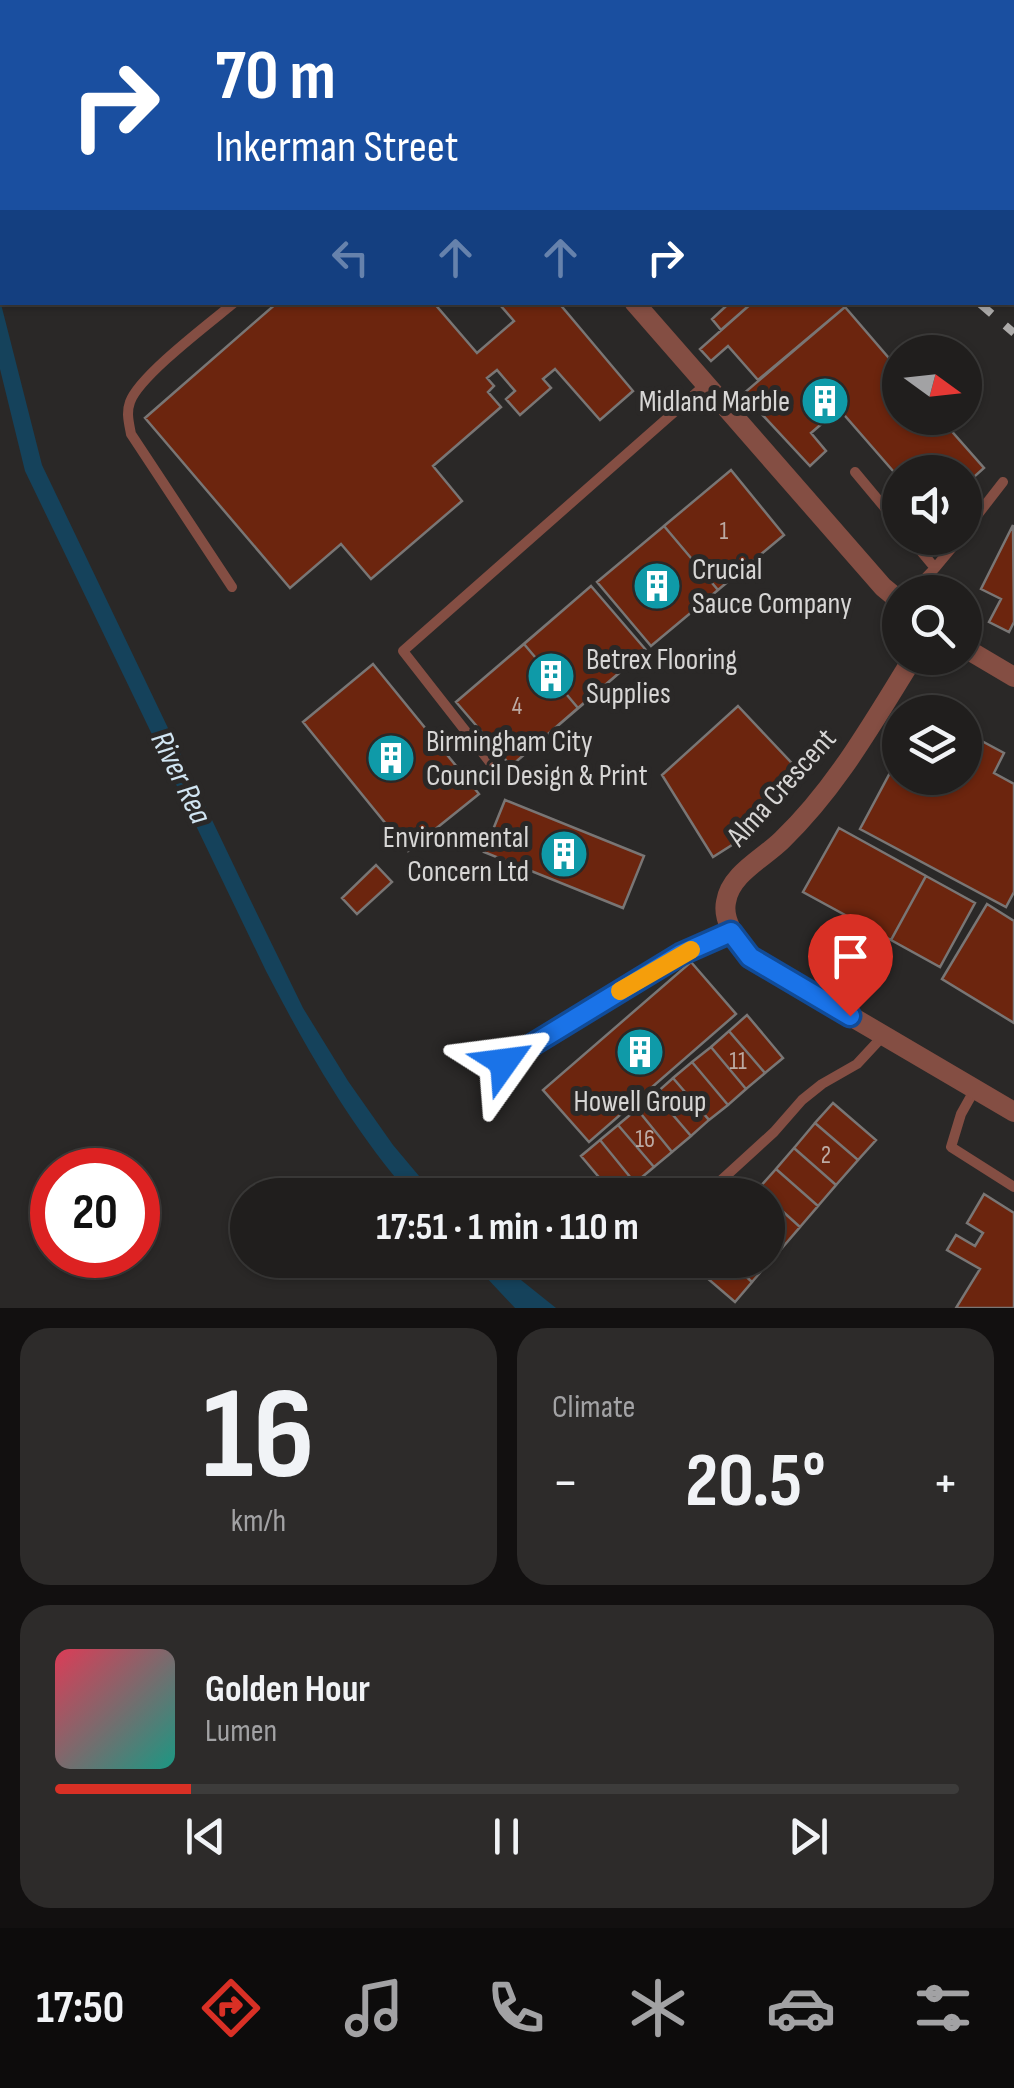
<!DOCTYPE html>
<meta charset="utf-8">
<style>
:root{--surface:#201e1d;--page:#2d2b2a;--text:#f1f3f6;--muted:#a2a2a4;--line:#3d3c3b;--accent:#d93025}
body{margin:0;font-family:"Sofia Sans Condensed",sans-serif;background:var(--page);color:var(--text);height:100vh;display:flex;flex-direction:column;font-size:38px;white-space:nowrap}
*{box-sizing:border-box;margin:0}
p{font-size:32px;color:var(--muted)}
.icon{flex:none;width:55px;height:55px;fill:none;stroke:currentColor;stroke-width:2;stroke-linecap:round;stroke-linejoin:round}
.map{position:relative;height:1308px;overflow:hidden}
.side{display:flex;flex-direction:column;gap:20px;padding:20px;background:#121010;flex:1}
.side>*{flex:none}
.top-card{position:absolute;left:0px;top:0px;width:1015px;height:305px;box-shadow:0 2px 8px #0004,0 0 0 2px var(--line);background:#1a4fa0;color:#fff;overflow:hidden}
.needle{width:65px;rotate:105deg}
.tools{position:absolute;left:882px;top:335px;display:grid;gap:20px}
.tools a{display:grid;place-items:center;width:100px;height:100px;border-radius:50%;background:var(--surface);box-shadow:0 2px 8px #0004,0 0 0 2px var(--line);font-size:50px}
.speed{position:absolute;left:30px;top:1148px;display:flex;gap:20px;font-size:50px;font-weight:700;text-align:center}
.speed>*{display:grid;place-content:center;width:130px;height:130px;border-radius:50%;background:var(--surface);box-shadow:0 2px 8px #0004,0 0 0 2px var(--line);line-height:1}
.speed .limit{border:15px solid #d22;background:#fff;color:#111}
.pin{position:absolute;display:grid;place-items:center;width:85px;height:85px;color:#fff;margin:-102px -42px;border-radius:50% 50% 50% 0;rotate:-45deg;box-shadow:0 0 10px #0007}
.pin .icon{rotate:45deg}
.me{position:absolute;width:110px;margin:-55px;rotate:59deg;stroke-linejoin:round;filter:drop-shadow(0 0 8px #0008)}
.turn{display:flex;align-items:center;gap:35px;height:210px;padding:0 50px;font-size:45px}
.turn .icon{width:130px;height:130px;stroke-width:2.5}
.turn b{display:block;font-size:70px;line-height:85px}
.lanes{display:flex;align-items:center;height:95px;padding:0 50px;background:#0003;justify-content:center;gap:50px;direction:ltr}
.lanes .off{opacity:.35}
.big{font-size:75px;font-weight:700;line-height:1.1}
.side .tile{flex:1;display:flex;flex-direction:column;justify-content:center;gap:15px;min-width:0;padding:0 35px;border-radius:30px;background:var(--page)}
.side .dial{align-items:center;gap:0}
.dial b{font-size:130px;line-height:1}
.song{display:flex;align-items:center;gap:30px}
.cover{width:120px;height:120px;border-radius:15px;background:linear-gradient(135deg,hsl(350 70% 55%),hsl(170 70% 35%))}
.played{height:10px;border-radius:5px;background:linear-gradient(90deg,var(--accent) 15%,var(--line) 15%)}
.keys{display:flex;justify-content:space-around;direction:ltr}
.heat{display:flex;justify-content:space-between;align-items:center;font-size:55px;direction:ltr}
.side .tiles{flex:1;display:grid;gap:20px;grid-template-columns:1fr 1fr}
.tile:last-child{grid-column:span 2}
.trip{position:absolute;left:230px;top:1178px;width:555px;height:100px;border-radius:50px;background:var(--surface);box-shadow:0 2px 8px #0004,0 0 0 2px var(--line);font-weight:700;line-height:100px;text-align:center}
.tab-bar{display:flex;height:160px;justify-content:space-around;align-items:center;background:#0d0c0c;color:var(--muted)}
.tab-bar .icon{width:70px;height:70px}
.tab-bar .on{color:var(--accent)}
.tab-bar b{font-size:45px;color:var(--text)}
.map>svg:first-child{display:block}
.water{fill:#15425b}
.building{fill:#6c250e;stroke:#797675;stroke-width:2.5}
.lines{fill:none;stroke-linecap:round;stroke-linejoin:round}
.path{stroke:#7f7d7c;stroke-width:4;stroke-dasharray:5 8;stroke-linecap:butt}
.lane{stroke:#844e43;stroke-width:10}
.street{stroke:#844e43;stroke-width:20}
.rail{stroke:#acaaa9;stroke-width:8;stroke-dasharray:18 18;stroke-linecap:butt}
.route-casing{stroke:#114b97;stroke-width:25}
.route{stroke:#1a73e8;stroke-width:18}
.slow{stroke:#f59e0b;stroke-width:18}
.labels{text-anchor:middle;stroke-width:10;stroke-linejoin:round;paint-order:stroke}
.number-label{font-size:25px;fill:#bcaaa3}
.poi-label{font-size:30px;fill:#d7d6d5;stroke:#2a2827;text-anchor:start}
.street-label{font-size:30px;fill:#d7d6d5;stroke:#2a2827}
.water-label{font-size:32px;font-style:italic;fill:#d1e5f2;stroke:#2a2827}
</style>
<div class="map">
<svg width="1014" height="1308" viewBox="0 0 1014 1308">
<rect width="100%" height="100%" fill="#2a2827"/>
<!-- water -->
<path class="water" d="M 0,300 L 42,465 L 247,893 L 303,1008 L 348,1081 L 393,1145 L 435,1195 L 410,1195 C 351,1127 307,1050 266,971 L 25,471 L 0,369 Z
M 470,1260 L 496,1260 L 556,1308 L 515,1308 Z"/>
<!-- building -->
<path class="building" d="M 278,302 L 433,302 L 477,353 L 514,321 L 501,306 L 505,302 L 558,302 L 633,391 L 600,420 L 555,369 L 543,379 L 551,388 L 520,415 L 506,399 L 515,391 L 497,370 L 487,378 L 494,386 L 488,392 L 501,407 L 433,466 L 462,501 L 371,579 L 341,544 L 290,588 L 145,418 Z
M 721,302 L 753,302 L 721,330 L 712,319 L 725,307 Z
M 753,302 L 841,302 L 845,307 L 758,380 L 728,346 L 711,361 L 700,349 Z
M 845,307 L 900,371 L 900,418 L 940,418 L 984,468 L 965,485 L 965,472 L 900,472 L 900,479 L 839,409 L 811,433 L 826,451 L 810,466 L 743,394 Z
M 731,470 L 784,535 L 718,590 L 664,526 Z
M 1013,525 L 1014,622 L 1009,632 L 989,622 L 1001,599 L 981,589 Z
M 664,526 L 718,590 L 651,646 L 597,582 Z
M 591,586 L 646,650 L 511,766 L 456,702 Z
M 591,586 L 646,650 L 578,708 L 524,644 Z
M 524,644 L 578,708 L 511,766 L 456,702 Z
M 373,664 L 479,794 L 408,851 L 303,722 Z
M 738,706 L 804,776 L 743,838 L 713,857 L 662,775 Z
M 965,732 L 1004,753 L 994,773 L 1014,784 L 1014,892 L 1006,907 L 860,829 L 900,754 L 900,778 L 965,778 Z
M 505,800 L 644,856 L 623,908 L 484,852 Z
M 839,828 L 926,876 L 891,940 L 803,892 Z
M 376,865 L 392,882 L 357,914 L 342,898 Z
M 926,876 L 975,903 L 940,967 L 891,940 Z
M 987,904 L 1014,921 L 1014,1023 L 942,979 Z
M 691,962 L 736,1014 L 589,1142 L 543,1090 Z
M 747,1015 L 783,1058 L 765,1073 L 729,1031 Z
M 729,1031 L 765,1073 L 746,1089 L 711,1047 Z
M 711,1047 L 746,1089 L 728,1105 L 692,1062 Z
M 692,1062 L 728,1105 L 709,1120 L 673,1078 Z
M 673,1078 L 709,1120 L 691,1136 L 655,1094 Z
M 655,1094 L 691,1136 L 672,1152 L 637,1109 Z
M 833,1103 L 876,1140 L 858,1160 L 815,1123 Z
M 637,1109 L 672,1152 L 654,1167 L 618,1125 Z
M 815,1123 L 858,1160 L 836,1185 L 794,1148 Z
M 618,1125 L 654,1167 L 635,1183 L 600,1140 Z
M 600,1140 L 635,1183 L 621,1195 L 614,1195 L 581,1156 Z
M 794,1148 L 836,1185 L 818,1206 L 776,1169 Z
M 776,1169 L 818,1206 L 800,1227 L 758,1189 Z
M 984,1194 L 1014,1213 L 1014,1308 L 956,1308 L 980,1269 L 947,1250 L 956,1235 L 975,1246 L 983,1233 L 967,1223 Z
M 768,1198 L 800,1227 L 782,1248 L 768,1235 Z
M 768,1235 L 782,1248 L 765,1267 L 758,1260 L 768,1260 Z
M 696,1260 L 728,1260 L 752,1282 L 735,1302 L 692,1265 Z
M 728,1260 L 758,1260 L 765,1267 L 752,1282 Z"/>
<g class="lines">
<!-- path -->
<path class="path" d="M 943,0 L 945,2
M 1012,63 L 1014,64"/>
<!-- lane -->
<path class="lane" d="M 855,472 L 900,526
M 965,531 L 1003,482
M 910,538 L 935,568 L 912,592
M 935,568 L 960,538
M 232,587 L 131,434 C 129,423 126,413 130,402 C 139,376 211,322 235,302
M 496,770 L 403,651 L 705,385
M 504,1062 L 681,954 L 731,932
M 975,1089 L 961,1114 L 951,1147 L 1014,1187
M 705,1195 L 774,1132 L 802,1100 L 822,1084 L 857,1064 L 883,1036"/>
<!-- street -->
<path class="street" d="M 132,0 L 133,2
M 371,0 L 373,2
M 634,302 L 883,587 L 900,601
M 965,648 L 1014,677
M 913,658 C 873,722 837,787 782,840 C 764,858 730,874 726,902 C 722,922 738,941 750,957 L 1014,1112"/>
<!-- rail -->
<path class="rail" d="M 631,0 L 633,2
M 649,0 L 651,2
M 1012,301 L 1014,302
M 978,302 L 1014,333"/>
</g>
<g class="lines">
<!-- route casing -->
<g class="route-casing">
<path id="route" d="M 504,1062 L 681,954 L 731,932 L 750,957 L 850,1016"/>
</g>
<!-- route -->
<use href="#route" class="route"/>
<!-- slow -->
<path class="slow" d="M 620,991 L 691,950"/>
</g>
<!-- icons -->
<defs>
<g id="building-disc" transform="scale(2.5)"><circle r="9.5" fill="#0f9aa8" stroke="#2a2827"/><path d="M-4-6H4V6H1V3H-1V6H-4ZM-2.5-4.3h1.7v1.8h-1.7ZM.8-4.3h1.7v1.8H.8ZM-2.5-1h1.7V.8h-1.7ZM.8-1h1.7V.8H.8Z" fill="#fff"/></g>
</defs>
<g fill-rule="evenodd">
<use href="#building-disc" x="825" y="401"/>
<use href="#building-disc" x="657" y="586"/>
<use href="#building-disc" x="551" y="676"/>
<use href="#building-disc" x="391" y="758"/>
<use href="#building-disc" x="564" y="854"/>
<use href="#building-disc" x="640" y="1052"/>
</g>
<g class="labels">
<!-- number labels -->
<g class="number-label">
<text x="724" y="539">1</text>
<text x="517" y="714">4</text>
<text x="738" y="1069">11</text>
<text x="645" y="1147">16</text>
<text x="826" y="1163">2</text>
</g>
<!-- poi labels -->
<g class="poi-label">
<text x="790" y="411" text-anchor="end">Midland Marble</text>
<text x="692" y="579">Crucial<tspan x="692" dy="34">Sauce Company</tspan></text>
<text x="586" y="669">Betrex Flooring<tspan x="586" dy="34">Supplies</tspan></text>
<text x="426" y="751">Birmingham City<tspan x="426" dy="34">Council Design &amp; Print</tspan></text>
<text x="529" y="847" text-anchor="end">Environmental<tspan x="529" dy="34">Concern Ltd</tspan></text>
<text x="640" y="1111" text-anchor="middle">Howell Group</text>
</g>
<!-- street labels -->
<g class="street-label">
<text transform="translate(781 787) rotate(-48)" y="10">Alma Crescent</text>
</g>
<!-- water labels -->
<g class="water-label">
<text transform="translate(182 777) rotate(64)" y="11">River Rea</text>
</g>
</g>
</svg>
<div class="tools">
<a><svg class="needle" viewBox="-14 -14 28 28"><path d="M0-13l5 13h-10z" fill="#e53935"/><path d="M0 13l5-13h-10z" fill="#a2a2a4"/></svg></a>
<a><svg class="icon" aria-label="sound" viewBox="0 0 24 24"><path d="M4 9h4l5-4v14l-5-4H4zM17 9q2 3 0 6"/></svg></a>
<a><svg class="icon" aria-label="search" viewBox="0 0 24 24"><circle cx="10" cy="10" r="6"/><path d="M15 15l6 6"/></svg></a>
<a><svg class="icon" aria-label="layers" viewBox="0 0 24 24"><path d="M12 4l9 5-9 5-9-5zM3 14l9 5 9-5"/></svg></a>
</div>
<div class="speed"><div class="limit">20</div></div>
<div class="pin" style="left:850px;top:1016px;background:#d93025"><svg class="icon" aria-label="arrive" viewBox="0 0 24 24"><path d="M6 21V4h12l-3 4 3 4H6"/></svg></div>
<svg class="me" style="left:504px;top:1062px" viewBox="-20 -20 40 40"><path d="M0-17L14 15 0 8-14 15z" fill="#1a73e8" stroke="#fff" stroke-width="4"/></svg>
<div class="trip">17:51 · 1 min · 110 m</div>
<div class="top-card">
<div class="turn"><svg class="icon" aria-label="right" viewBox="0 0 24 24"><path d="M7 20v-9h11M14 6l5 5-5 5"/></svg><div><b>70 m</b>Inkerman Street</div></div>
<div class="lanes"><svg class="icon off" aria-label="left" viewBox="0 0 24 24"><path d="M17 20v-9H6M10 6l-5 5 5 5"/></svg><svg class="icon off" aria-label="ahead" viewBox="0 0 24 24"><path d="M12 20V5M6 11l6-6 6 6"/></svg><svg class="icon off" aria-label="ahead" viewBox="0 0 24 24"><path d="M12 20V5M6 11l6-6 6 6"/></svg><svg class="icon" aria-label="right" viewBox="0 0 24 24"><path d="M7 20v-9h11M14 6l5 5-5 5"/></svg></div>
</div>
</div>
<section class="side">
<div class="tiles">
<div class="tile dial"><b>16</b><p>km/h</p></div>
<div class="tile"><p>Climate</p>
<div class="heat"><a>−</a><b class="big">20.5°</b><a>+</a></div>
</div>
<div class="tile">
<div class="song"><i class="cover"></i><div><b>Golden Hour</b><p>Lumen</p></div></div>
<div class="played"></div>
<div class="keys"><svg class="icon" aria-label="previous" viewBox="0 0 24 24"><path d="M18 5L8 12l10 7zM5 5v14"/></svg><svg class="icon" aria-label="pause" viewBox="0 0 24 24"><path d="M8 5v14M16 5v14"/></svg><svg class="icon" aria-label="next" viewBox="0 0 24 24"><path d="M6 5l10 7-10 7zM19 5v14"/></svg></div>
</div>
</div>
</section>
<nav class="tab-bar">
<b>17:50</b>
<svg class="icon on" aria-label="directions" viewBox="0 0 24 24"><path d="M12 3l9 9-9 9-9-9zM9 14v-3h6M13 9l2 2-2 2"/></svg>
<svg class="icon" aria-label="music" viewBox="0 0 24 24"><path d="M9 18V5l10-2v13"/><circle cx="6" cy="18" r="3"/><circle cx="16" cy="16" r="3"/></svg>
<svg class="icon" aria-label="phone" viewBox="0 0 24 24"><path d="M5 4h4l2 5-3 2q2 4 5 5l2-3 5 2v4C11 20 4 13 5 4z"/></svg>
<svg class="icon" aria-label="climate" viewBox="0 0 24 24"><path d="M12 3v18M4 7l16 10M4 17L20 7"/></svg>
<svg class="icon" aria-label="car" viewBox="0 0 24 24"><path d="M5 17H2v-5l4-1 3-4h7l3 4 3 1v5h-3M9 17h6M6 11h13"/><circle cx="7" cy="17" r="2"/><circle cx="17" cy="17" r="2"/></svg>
<svg class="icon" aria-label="filters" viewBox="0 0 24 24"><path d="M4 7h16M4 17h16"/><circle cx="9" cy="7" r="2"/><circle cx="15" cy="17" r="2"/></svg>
</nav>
